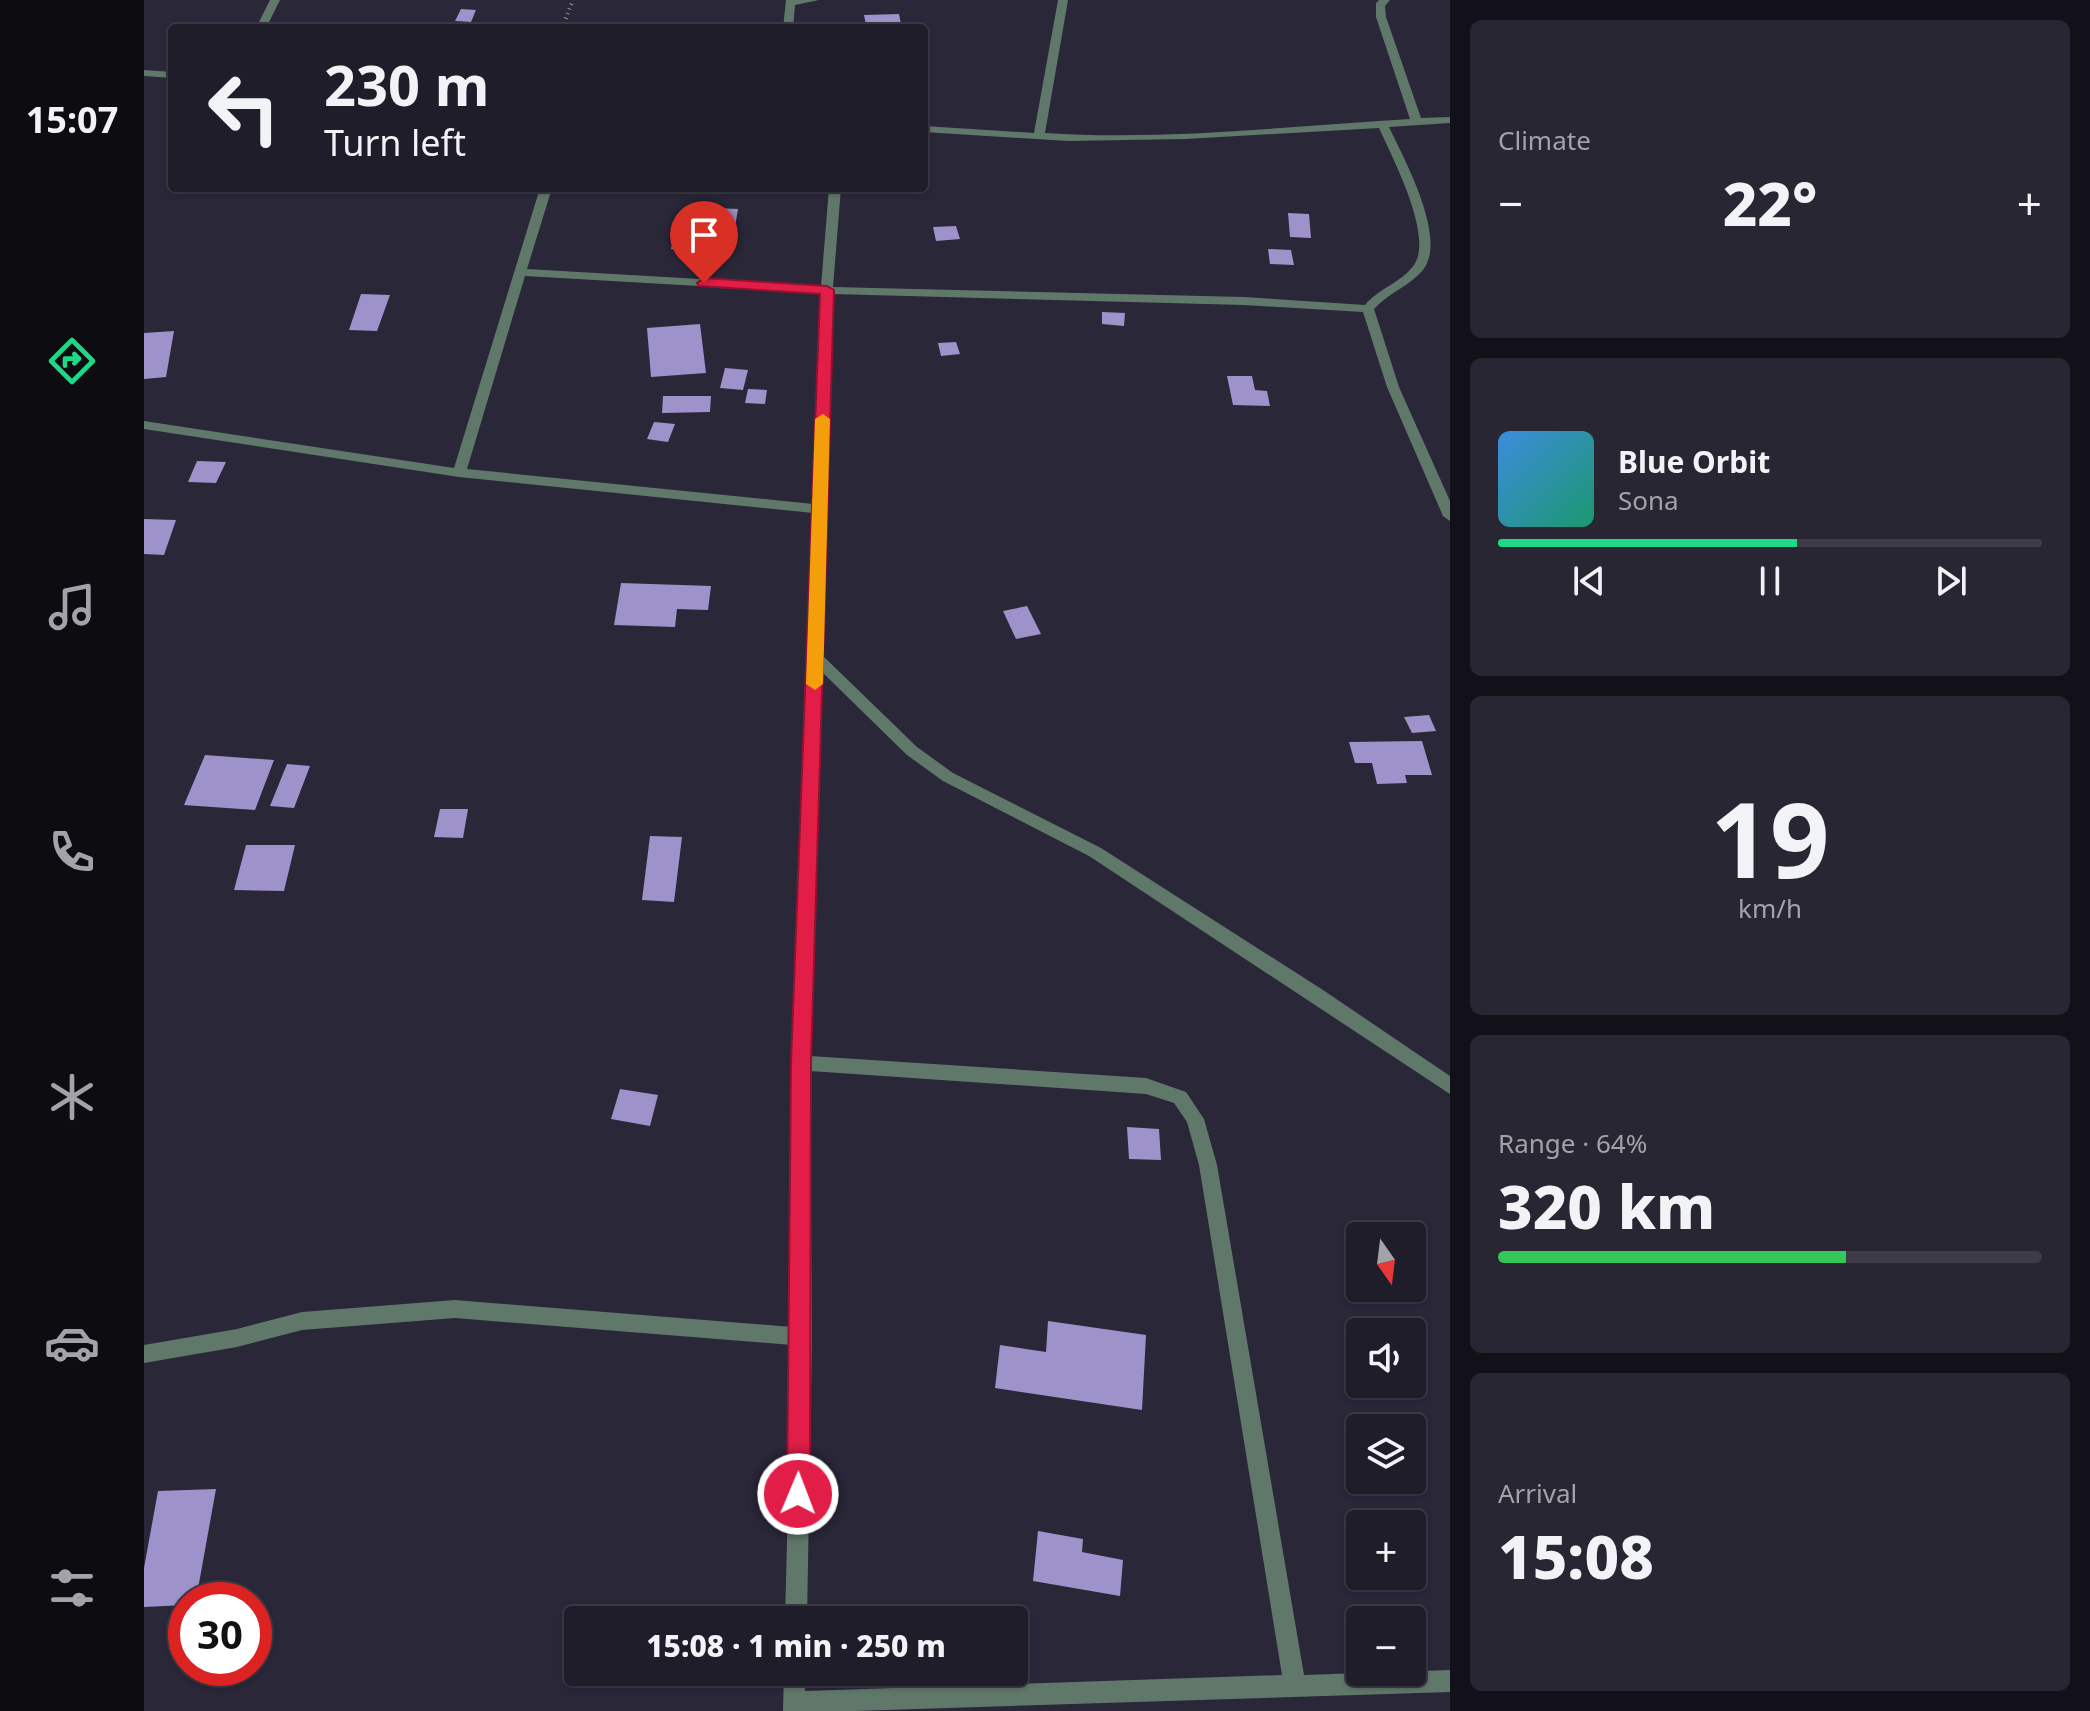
<!DOCTYPE html>
<meta charset="utf-8">
<style>
:root{--surface:#201d2b;--page:#282633;--text:#f1f3f6;--muted:#a2a2a9;--line:#3d3b47;--accent:#1ed888}
body{margin:0;font-family:"Noto Sans",sans-serif;background:var(--page);color:var(--text);height:100vh;display:flex;flex-direction:column;font-size:30px;white-space:nowrap}
*{box-sizing:border-box;margin:0}
p{font-size:26px;color:var(--muted)}
.icon{flex:none;width:44px;height:44px;fill:none;stroke:currentColor;stroke-width:2;stroke-linecap:round;stroke-linejoin:round}
.map{position:relative;flex:1;overflow:hidden}
.sheet{display:flex;flex-direction:column;gap:20px;padding:20px;background:#121018;width:640px}
.sheet>*{flex:none}
.hud{position:absolute;left:24px;top:24px;width:760px;height:168px;border-radius:8px;box-shadow:0 2px 6px #0004,0 0 0 2px var(--line);background:#201d2b;color:var(--text);overflow:hidden}
.needle{width:52px;rotate:166deg}
.controls{position:absolute;left:1202px;top:1222px;display:grid;gap:16px}
.controls a{display:grid;place-items:center;width:80px;height:80px;border-radius:8px;background:var(--surface);box-shadow:0 2px 6px #0004,0 0 0 2px var(--line);font-size:40px}
.speed{position:absolute;left:24px;top:1582px;display:flex;gap:16px;font-size:40px;font-weight:700;text-align:center}
.speed>*{display:grid;place-content:center;width:104px;height:104px;border-radius:50%;background:var(--surface);box-shadow:0 2px 6px #0004,0 0 0 2px var(--line);line-height:1}
.speed .limit{border:12px solid #d22;background:#fff;color:#111}
.pin{position:absolute;display:grid;place-items:center;width:68px;height:68px;color:#fff;margin:-82px -34px;border-radius:50% 50% 50% 0;rotate:-45deg;box-shadow:0 0 8px #0007}
.pin .icon{rotate:45deg}
.me{position:absolute;width:88px;margin:-44px;rotate:1deg;stroke-linejoin:round;filter:drop-shadow(0 0 6px #0008)}
.turn{display:flex;align-items:center;gap:28px;height:168px;padding:0 24px;font-size:36px}
.turn .icon{width:104px;height:104px;stroke-width:2.5}
.turn b{display:block;font-size:56px;line-height:68px}
.big{font-size:60px;font-weight:800;line-height:1.1}
.sheet .card{flex:1;display:flex;flex-direction:column;justify-content:center;gap:12px;min-width:0;padding:0 28px;border-radius:12px;background:var(--page)}
.sheet .dial{align-items:center;gap:0}
.dial b{font-size:104px;line-height:1}
.song{display:flex;align-items:center;gap:24px}
.cover{width:96px;height:96px;border-radius:12px;background:linear-gradient(135deg,hsl(210 70% 55%),hsl(160 70% 35%))}
.played{height:8px;border-radius:4px;background:linear-gradient(90deg,var(--accent) 55%,var(--line) 55%)}
.keys{display:flex;justify-content:space-around;direction:ltr}
.heat{display:flex;justify-content:space-between;align-items:center;font-size:44px;direction:ltr}
.charge{height:12px;border-radius:6px;background:linear-gradient(90deg,#34c759 64%,var(--line) 0)}
.trip{position:absolute;left:420px;top:1606px;width:464px;height:80px;border-radius:8px;background:var(--surface);box-shadow:0 2px 6px #0004,0 0 0 2px var(--line);font-weight:800;line-height:80px;text-align:center}
main{display:flex;flex:1;min-height:0}
.menu{display:flex;flex-direction:column;width:144px;justify-content:space-around;align-items:center;background:#0d0c11;color:var(--muted)}
.menu .icon{width:56px;height:56px}
.menu .current{color:var(--accent)}
.menu b{font-size:36px;color:var(--text)}
.map>svg:first-child{display:block}
.building{fill:#9e92cb}
.lines{fill:none;stroke-linecap:round;stroke-linejoin:round}
.path{stroke:#9694a3;stroke-width:4;stroke-dasharray:1 4;stroke-linecap:butt}
.minor{fill:#607869;fill-rule:evenodd}
.route{fill:#e11d48;stroke:#92132f;stroke-width:2}
.slow{fill:#f59e0b}
</style>
<main>
<nav class="menu">
<b>15:07</b>
<svg class="icon current" aria-label="directions" viewBox="0 0 24 24"><path d="M12 3l9 9-9 9-9-9zM9 14v-3h6M13 9l2 2-2 2"/></svg>
<svg class="icon" aria-label="music" viewBox="0 0 24 24"><path d="M9 18V5l10-2v13"/><circle cx="6" cy="18" r="3"/><circle cx="16" cy="16" r="3"/></svg>
<svg class="icon" aria-label="phone" viewBox="0 0 24 24"><path d="M5 4h4l2 5-3 2q2 4 5 5l2-3 5 2v4C11 20 4 13 5 4z"/></svg>
<svg class="icon" aria-label="climate" viewBox="0 0 24 24"><path d="M12 3v18M4 7l16 10M4 17L20 7"/></svg>
<svg class="icon" aria-label="car" viewBox="0 0 24 24"><path d="M5 17H2v-5l4-1 3-4h7l3 4 3 1v5h-3M9 17h6M6 11h13"/><circle cx="7" cy="17" r="2"/><circle cx="17" cy="17" r="2"/></svg>
<svg class="icon" aria-label="filters" viewBox="0 0 24 24"><path d="M4 7h16M4 17h16"/><circle cx="9" cy="7" r="2"/><circle cx="15" cy="17" r="2"/></svg>
</nav>
<div class="map">
<svg width="1306" height="1711" viewBox="0 0 1306 1711">
<rect width="100%" height="100%" fill="#2a2739"/>
<!-- building -->
<path class="building" d="M 317,9 L 332,10 L 327,22 L 311,21 Z
M 755,14 L 757,24 L 722,25 L 720,15 Z
M 550,207 L 594,209 L 586,257 L 562,257 L 563,251 L 527,249 L 531,231 L 541,232 L 542,223 L 548,223 Z
M 1144,213 L 1165,214 L 1167,238 L 1146,237 Z
M 812,226 L 816,239 L 792,241 L 789,227 Z
M 1124,249 L 1147,250 L 1150,265 L 1126,264 Z
M 217,294 L 246,295 L 233,331 L 205,330 Z
M 958,312 L 981,313 L 980,326 L 958,324 Z
M 556,324 L 562,373 L 507,377 L 503,328 Z
M 30,331 L 22,377 L 0,379 L 0,333 Z
M 812,342 L 816,354 L 797,356 L 794,343 Z
M 581,368 L 604,370 L 599,390 L 576,388 Z
M 1083,376 L 1108,376 L 1111,390 L 1123,391 L 1126,406 L 1089,405 Z
M 604,389 L 623,390 L 621,404 L 601,403 Z
M 519,396 L 567,396 L 566,412 L 518,413 Z
M 510,422 L 531,424 L 524,442 L 503,439 Z
M 53,461 L 82,462 L 72,483 L 44,482 Z
M 0,519 L 32,520 L 20,555 L 0,554 Z
M 477,583 L 567,586 L 564,610 L 533,609 L 531,627 L 470,625 Z
M 883,606 L 897,634 L 872,639 L 859,611 Z
M 1285,715 L 1292,731 L 1268,733 L 1260,717 Z
M 1278,741 L 1288,775 L 1261,775 L 1263,783 L 1233,784 L 1228,763 L 1211,763 L 1205,742 Z
M 61,755 L 130,760 L 111,810 L 40,805 Z
M 143,764 L 166,766 L 150,808 L 126,806 Z
M 296,809 L 324,809 L 319,838 L 290,837 Z
M 506,836 L 538,837 L 530,902 L 498,900 Z
M 102,845 L 151,845 L 140,891 L 90,890 Z
M 476,1089 L 514,1095 L 506,1126 L 467,1119 Z
M 983,1127 L 1015,1129 L 1017,1160 L 985,1159 Z
M 904,1321 L 1002,1335 L 998,1410 L 851,1388 L 856,1345 L 902,1352 Z
M 72,1489 L 52,1600 L 42,1600 L 42,1605 L 0,1607 L 0,1568 L 14,1491 Z
M 894,1531 L 939,1539 L 938,1552 L 979,1560 L 976,1596 L 889,1581 Z"/>
<g class="lines">
<!-- path -->
<path class="path" d="M 418,28 L 429,0"/>
<!-- minor -->
<path class="minor" d="M 126,0 L 136,0 L 122,28 L 112,28 Z
M 642,0 L 675,0 L 651,5 L 649,28 L 639,28 Z
M 914,0 L 924,0 L 901,133 C 1022,141 1145,126 1266,119 L 1232,17 L 1232,3 L 1235,0 L 1246,0 L 1241,6 L 1242,17 L 1277,118 L 1306,117 L 1306,123 L 1245,127 C 1260,159 1304,238 1279,270 C 1266,286 1244,293 1230,309 L 1255,387 L 1306,501 L 1306,521 L 1299,516 L 1243,387 L 1219,312 L 1100,305 L 689,294 L 678,655 L 773,747 L 809,773 L 957,848 L 1179,990 L 1306,1076 L 1306,1094 L 945,856 L 799,781 L 763,755 L 678,672 L 666,1056 L 1002,1078 L 1042,1092 L 1060,1119 L 1073,1165 L 1160,1675 L 1306,1670 L 1306,1692 L 710,1711 L 639,1711 L 640,1672 L 662,1672 L 661,1691 L 1138,1675 L 1055,1165 L 1043,1122 L 1030,1103 L 1002,1094 L 666,1071 L 668,1337 L 663,1620 L 641,1620 L 648,1345 L 311,1318 L 158,1330 L 93,1347 L 0,1363 L 0,1345 L 93,1329 L 158,1312 L 311,1300 L 648,1327 L 648,1063 L 669,513 L 315,477 L 0,429 L 0,421 L 310,468 L 396,188 L 408,188 L 383,269 L 677,286 L 685,188 L 697,188 L 689,287 L 1100,297 L 1221,305 C 1234,289 1258,282 1270,265 C 1290,236 1248,157 1235,128 L 1041,139 L 924,141 L 780,132 L 780,126 L 890,133 ZM 381,276 L 677,293 L 669,504 L 323,469 Z
M 0,70 L 28,72 L 28,78 L 0,76 Z"/>
</g>
<!-- route -->
<path class="route" d="M 560,278 L 683,286 L 690,290 L 667,1063 L 666,1494 L 663,1502 L 654,1506 L 646,1502 L 643,1494 L 647,1063 L 676,294 L 555,286 L 553,283 Z"/>
<!-- slow -->
<path class="slow" d="M 679,414 L 686,419 L 679,684 L 671,690 L 662,684 L 671,419 Z"/>
</svg>
<div class="controls">
<a><svg class="needle" viewBox="-14 -14 28 28"><path d="M0-13l5 13h-10z" fill="#e53935"/><path d="M0 13l5-13h-10z" fill="#a2a2a9"/></svg></a>
<a><svg class="icon" aria-label="sound" viewBox="0 0 24 24"><path d="M4 9h4l5-4v14l-5-4H4zM17 9q2 3 0 6"/></svg></a>
<a><svg class="icon" aria-label="layers" viewBox="0 0 24 24"><path d="M12 4l9 5-9 5-9-5zM3 14l9 5 9-5"/></svg></a>
<a>+</a>
<a>−</a>
</div>
<div class="speed"><div class="limit">30</div></div>
<div class="pin" style="left:560px;top:283px;background:#d93025"><svg class="icon" aria-label="arrive" viewBox="0 0 24 24"><path d="M6 21V4h12l-3 4 3 4H6"/></svg></div>
<svg class="me" style="left:654px;top:1494px" viewBox="-20 -20 40 40"><circle r="17" fill="#e11d48" stroke="#fff" stroke-width="3"/><path d="M0-11L8 9 0 5-8 9z" fill="#fff"/></svg>
<div class="trip">15:08 · 1 min · 250 m</div>
<div class="hud">
<div class="turn"><svg class="icon" aria-label="left" viewBox="0 0 24 24"><path d="M17 20v-9H6M10 6l-5 5 5 5"/></svg><div><b>230 m</b>Turn left</div></div>
</div>
</div>
<section class="sheet">
<div class="card"><p>Climate</p>
<div class="heat"><a>−</a><b class="big">22°</b><a>+</a></div>
</div>
<div class="card">
<div class="song"><i class="cover"></i><div><b>Blue Orbit</b><p>Sona</p></div></div>
<div class="played"></div>
<div class="keys"><svg class="icon" aria-label="previous" viewBox="0 0 24 24"><path d="M18 5L8 12l10 7zM5 5v14"/></svg><svg class="icon" aria-label="pause" viewBox="0 0 24 24"><path d="M8 5v14M16 5v14"/></svg><svg class="icon" aria-label="next" viewBox="0 0 24 24"><path d="M6 5l10 7-10 7zM19 5v14"/></svg></div>
</div>
<div class="card dial"><b>19</b><p>km/h</p></div>
<div class="card"><p>Range · 64%</p><b class="big">320 km</b><div class="charge"></div></div>
<div class="card"><p>Arrival</p><b class="big">15:08</b></div>
</section>
</main>
